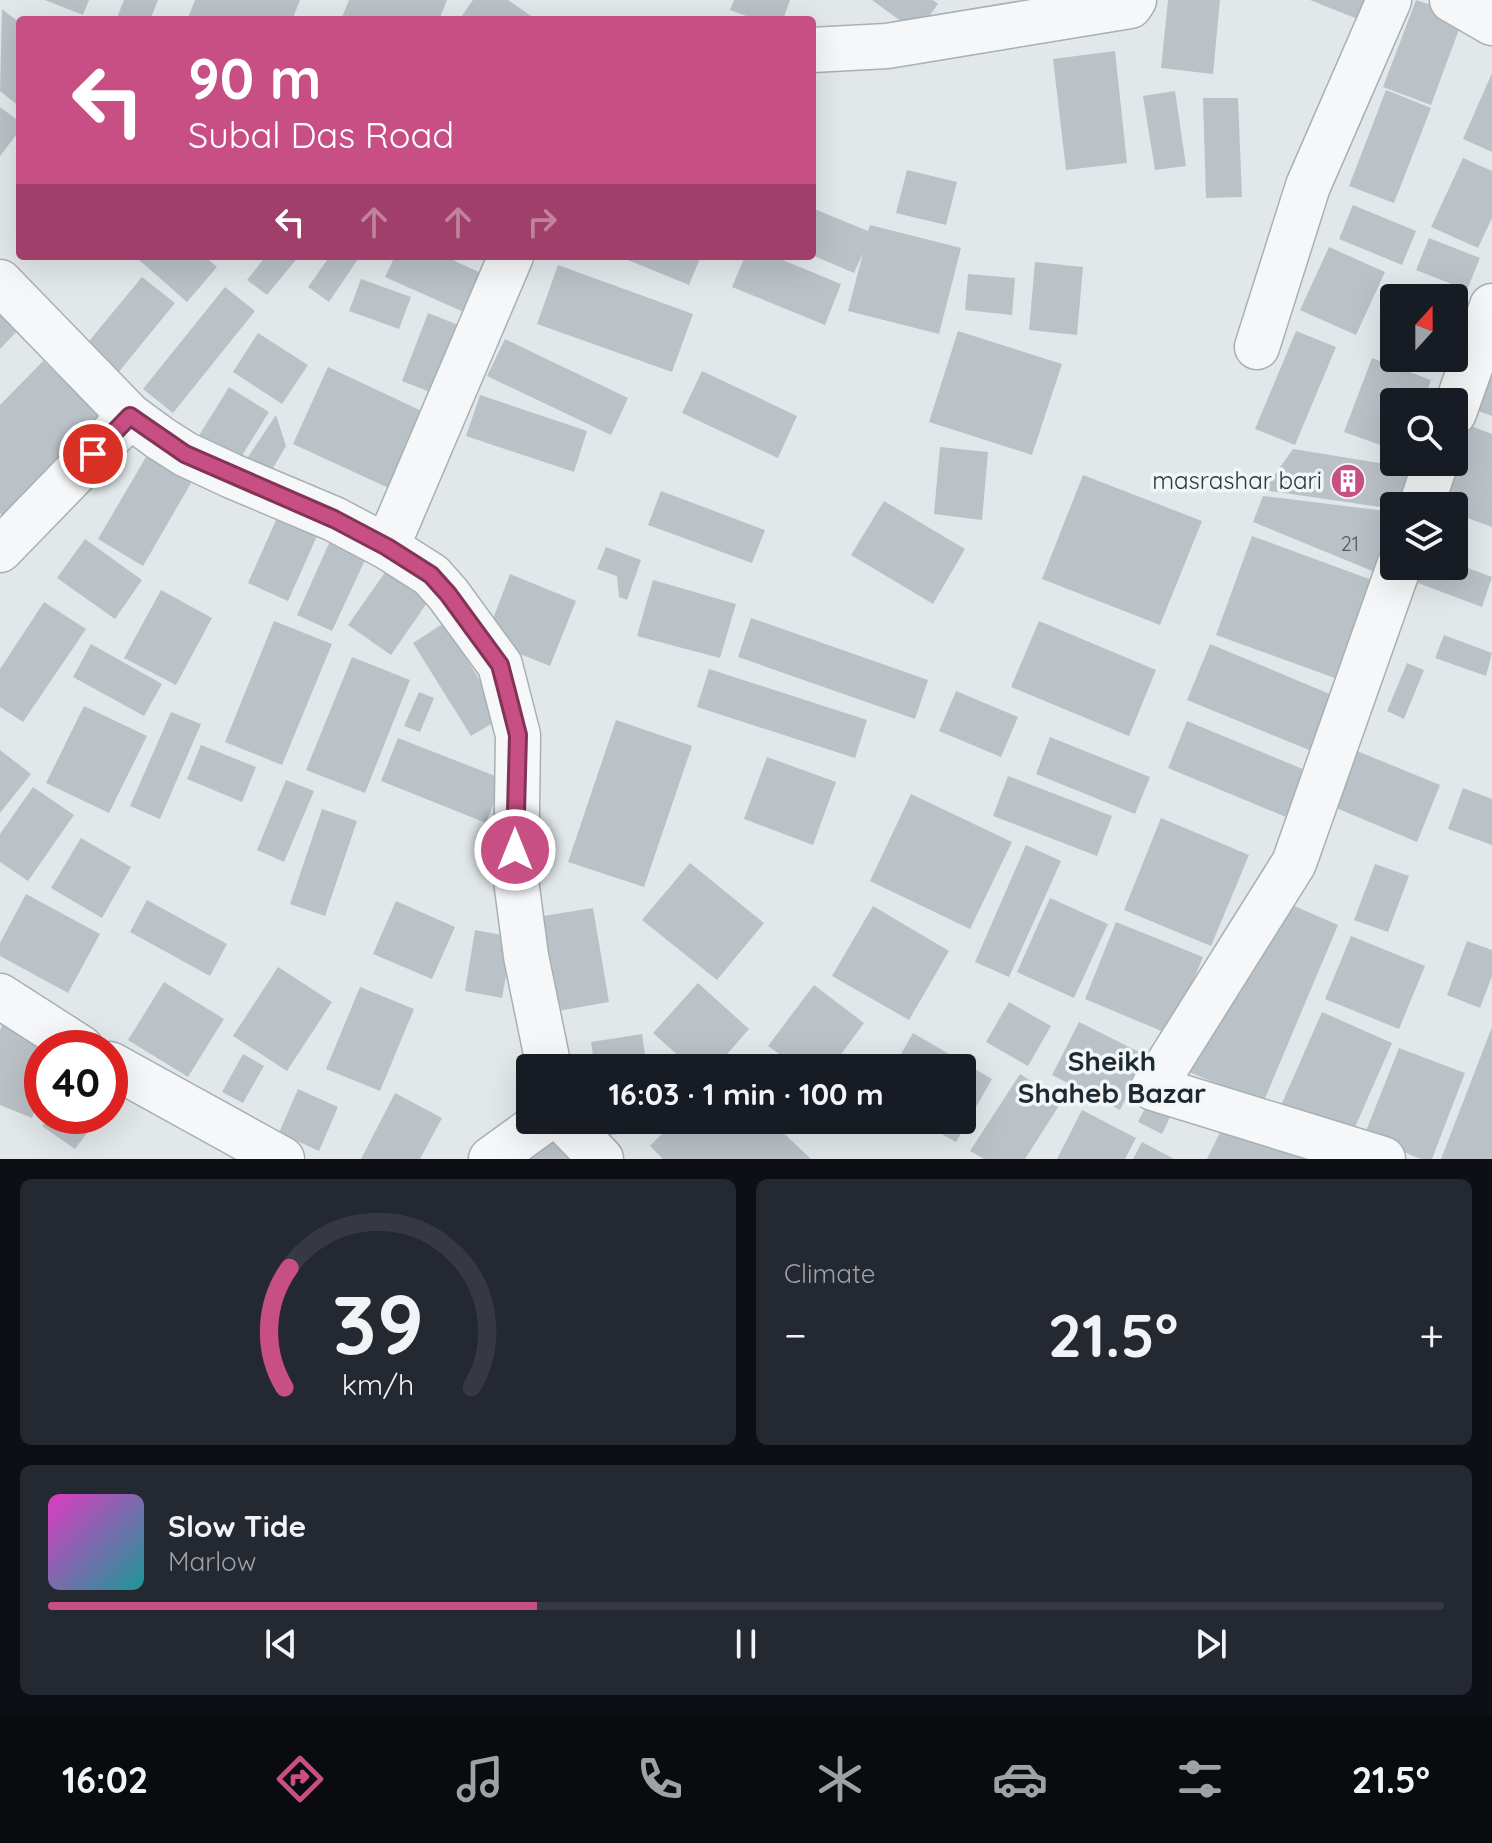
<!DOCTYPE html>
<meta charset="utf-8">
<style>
:root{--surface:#171b24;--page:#242831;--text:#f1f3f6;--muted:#9ea1a6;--line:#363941;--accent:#c84f84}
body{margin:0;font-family:Quicksand,sans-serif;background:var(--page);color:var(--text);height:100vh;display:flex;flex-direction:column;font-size:30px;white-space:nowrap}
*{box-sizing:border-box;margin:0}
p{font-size:26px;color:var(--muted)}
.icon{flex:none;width:44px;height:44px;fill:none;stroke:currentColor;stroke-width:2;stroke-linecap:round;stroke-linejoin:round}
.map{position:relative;height:1159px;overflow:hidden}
.details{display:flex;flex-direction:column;gap:20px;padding:20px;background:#0d0f14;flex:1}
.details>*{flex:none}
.hud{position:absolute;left:16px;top:16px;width:800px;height:244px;border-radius:8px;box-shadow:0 8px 32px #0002;background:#c84f84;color:#fff;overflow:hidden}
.needle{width:52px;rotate:21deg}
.tools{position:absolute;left:1380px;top:284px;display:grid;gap:16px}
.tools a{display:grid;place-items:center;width:88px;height:88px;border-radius:8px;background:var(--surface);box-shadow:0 8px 32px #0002;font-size:40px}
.speed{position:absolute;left:24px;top:1030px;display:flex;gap:16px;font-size:40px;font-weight:700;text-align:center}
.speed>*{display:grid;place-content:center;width:104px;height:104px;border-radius:50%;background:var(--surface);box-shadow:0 8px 32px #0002;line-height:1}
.speed .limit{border:12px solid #d22;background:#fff;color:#111}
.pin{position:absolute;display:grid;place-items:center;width:68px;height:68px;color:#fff;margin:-34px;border:4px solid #fff;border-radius:50%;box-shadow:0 2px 8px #0007}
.me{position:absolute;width:88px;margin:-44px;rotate:0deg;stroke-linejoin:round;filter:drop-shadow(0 0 6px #0008)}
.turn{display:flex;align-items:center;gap:28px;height:168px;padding:0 40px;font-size:36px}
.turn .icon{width:104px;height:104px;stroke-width:2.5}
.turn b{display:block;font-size:56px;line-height:68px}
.lanes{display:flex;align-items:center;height:76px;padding:0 40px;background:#0003;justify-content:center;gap:40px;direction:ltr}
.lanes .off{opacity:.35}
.big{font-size:60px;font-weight:700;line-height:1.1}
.details .widget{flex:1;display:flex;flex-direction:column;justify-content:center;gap:12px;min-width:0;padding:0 28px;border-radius:12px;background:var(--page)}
.details .dial{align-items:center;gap:0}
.dial svg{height:208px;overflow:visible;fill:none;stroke:var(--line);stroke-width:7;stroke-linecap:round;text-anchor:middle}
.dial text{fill:var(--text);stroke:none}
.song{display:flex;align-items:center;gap:24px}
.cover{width:96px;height:96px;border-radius:12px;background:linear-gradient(135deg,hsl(310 70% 55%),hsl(180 70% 35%))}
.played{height:8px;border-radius:4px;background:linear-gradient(90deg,var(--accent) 35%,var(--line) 35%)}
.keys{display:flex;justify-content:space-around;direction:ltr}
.heat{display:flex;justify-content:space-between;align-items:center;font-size:44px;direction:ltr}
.details .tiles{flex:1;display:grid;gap:20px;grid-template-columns:1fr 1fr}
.widget:last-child{grid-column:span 2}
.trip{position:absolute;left:516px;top:1054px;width:460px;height:80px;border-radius:8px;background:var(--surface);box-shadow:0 8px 32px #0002;font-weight:700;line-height:80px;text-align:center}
.tab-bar{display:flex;height:128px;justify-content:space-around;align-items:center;background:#090b0e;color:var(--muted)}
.tab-bar .icon{width:56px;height:56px}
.tab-bar .active{color:var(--accent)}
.tab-bar b{font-size:36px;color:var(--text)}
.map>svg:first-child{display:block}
.building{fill:#bac2c7}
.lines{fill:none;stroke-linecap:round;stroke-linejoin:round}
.minor-casing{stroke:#a7b0b4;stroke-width:47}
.minor{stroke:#f5f7f8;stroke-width:44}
.route-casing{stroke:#823356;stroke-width:20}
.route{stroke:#c84f84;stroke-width:14}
.labels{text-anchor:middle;stroke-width:7;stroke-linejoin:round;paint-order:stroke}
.number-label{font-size:20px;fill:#4f5c62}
.poi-label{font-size:24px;fill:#2b3a41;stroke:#f2f6f7;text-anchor:end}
.quarter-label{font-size:28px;font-weight:bold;fill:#1d2a32;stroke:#f2f6f7}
</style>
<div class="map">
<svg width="1492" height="1159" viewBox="0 0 1492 1159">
<rect width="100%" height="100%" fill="#e2e8ea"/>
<!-- building -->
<path class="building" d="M 45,0 L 89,0 L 83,15 Z
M 124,0 L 158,0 L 150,20 L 116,20 Z
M 195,0 L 300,0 L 292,20 L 187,20 Z
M 349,0 L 447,0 L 439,20 L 341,20 Z
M 473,0 L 508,0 L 537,20 L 459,20 Z
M 734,0 L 790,0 L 783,20 L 757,20 L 730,10 Z
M 872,0 L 933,0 L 938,4 L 917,33 Z
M 1168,0 L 1220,0 L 1213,74 L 1161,68 Z
M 1310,0 L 1368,0 L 1360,20 Z
M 1416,0 L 1464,16 L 1431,105 L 1383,87 Z
M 2,9 L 20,23 L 20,107 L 0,91 Z
M 1115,51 L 1127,163 L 1066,170 L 1053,59 Z
M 1492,73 L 1492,152 L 1463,139 Z
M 1386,90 L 1431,108 L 1394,203 L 1349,186 Z
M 1175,91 L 1186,166 L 1155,170 L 1143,96 Z
M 1203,98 L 1238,98 L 1242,197 L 1206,198 Z
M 0,107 L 20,122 L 20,130 L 0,156 Z
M 1463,158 L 1492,171 L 1492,218 L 1478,248 L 1431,227 Z
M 907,170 L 957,182 L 946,225 L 896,213 Z
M 1353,205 L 1416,231 L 1402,265 L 1339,239 Z
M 812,208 L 868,231 L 870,225 L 961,248 L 939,334 L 848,311 L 863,253 L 854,273 L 812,255 Z
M 1429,238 L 1480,258 L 1467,290 L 1416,270 Z
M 1329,247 L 1385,272 L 1356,335 L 1300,310 Z
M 141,256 L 204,256 L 217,267 L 187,302 L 138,259 Z
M 266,256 L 299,256 L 267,295 L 247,280 Z
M 330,256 L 360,256 L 329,302 L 308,287 Z
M 395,256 L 444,256 L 494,279 L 477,318 L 385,277 Z
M 618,256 L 701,256 L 689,285 Z
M 745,256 L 773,256 L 841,284 L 825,325 L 732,287 Z
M 1035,262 L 1083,267 L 1077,335 L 1029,330 Z
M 558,265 L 693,314 L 672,372 L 537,324 Z
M 968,274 L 1015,278 L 1012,315 L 965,310 Z
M 142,277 L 175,303 L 113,379 L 80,352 Z
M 361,279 L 411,297 L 399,329 L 349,311 Z
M 225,287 L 255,311 L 173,413 L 143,389 Z
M 0,311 L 19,329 L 0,349 Z
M 428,313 L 466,328 L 440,396 L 402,381 Z
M 1492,319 L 1492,416 L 1457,403 Z
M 1394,320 L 1394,350 L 1383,345 Z
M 958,331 L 1062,364 L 1032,455 L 929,422 Z
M 1296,331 L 1336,347 L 1295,445 L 1255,429 Z
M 258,333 L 308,365 L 282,404 L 233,372 Z
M 505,339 L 628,398 L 611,435 L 487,376 Z
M 1372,358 L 1431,380 L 1423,402 L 1394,402 L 1394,450 L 1344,432 Z
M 1414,358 L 1446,358 L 1441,369 Z
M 43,361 L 107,422 L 11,524 L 0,513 L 0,405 Z
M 328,367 L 428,414 L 393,490 L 293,444 Z
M 702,371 L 797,416 L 778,458 L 682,413 Z
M 229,387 L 269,412 L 235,467 L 195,442 Z
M 480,395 L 587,431 L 574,472 L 466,436 Z
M 276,415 L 286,446 L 266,480 L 242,466 Z
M 1471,426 L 1492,434 L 1492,527 L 1454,513 L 1454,506 L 1441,506 Z
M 153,445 L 198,471 L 143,566 L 98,539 Z
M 940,447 L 988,452 L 982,520 L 934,514 Z
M 1293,449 L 1429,471 L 1417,506 L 1394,506 L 1394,509 L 1264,490 Z
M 1083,475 L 1202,521 L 1160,625 L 1042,579 Z
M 661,491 L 765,530 L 752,563 L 648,525 Z
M 1263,496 L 1394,512 L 1392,579 L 1253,522 Z
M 884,501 L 965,549 L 933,604 L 851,555 Z
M 277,518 L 317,536 L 288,601 L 248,583 Z
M 1252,536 L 1380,583 L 1343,681 L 1216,635 Z
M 85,539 L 142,580 L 115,619 L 57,578 Z
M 330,541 L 366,558 L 332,631 L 297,615 Z
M 606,547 L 641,560 L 627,600 L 619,597 L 617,576 L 597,569 Z
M 1454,563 L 1492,577 L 1482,607 L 1410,580 L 1415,566 L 1454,566 Z
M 386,571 L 429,600 L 391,655 L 348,625 Z
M 510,574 L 576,601 L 550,666 L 485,640 Z
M 653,580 L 736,604 L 720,658 L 637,636 Z
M 161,590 L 212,618 L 176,685 L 124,658 Z
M 44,602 L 86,629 L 23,722 L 0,707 L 0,669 Z
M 751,618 L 928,680 L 915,719 L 738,657 Z
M 274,621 L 332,644 L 282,765 L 225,742 Z
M 1039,621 L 1156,670 L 1129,736 L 1011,687 Z
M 444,623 L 503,717 L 471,736 L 413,643 Z
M 1444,635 L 1492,653 L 1486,676 L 1435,658 Z
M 91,644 L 162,684 L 144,716 L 73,677 Z
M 1210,644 L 1349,702 L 1326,757 L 1187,700 Z
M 352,657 L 410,680 L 365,793 L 306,770 Z
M 1407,663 L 1424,670 L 1404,719 L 1387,711 Z
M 709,669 L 867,720 L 855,758 L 697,707 Z
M 956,691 L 1018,717 L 1001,757 L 939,731 Z
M 419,692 L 434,698 L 420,732 L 404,726 Z
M 84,706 L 147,736 L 109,813 L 46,783 Z
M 171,712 L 201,724 L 160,819 L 130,806 Z
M 616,720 L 692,746 L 644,887 L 568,862 Z
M 1187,721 L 1305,770 L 1286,817 L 1168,768 Z
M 1050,737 L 1150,777 L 1135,814 L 1036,774 Z
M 398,738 L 503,779 L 486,823 L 381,781 Z
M 201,745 L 256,767 L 242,802 L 187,779 Z
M 1345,746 L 1440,785 L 1417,842 L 1322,802 Z
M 0,750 L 31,774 L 0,813 Z
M 767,757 L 836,782 L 813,845 L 744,819 Z
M 1008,776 L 1112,816 L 1097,856 L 993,816 Z
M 286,780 L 314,791 L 284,862 L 257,850 Z
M 33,787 L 74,815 L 28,881 L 0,862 L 0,834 Z
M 1463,788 L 1492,799 L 1492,845 L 1448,829 Z
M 911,794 L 1012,842 L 970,929 L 870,881 Z
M 322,809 L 357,821 L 325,916 L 290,904 Z
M 1161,818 L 1249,855 L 1211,946 L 1124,910 Z
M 81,838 L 131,867 L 102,918 L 51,888 Z
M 1026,845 L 1061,861 L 1009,977 L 975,962 Z
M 690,863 L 764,923 L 717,980 L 642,920 Z
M 1375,864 L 1409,876 L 1388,932 L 1354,920 Z
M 1262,892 L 1338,925 L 1263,1103 L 1187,1071 Z
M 26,894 L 100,934 L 68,993 L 0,956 L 0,943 Z
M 1050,898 L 1108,924 L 1074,998 L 1017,972 Z
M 147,900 L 227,944 L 210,976 L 130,932 Z
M 396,901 L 455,927 L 432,979 L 373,954 Z
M 873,906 L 949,951 L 909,1020 L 832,976 Z
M 593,908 L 609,1002 L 558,1011 L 543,916 Z
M 1116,922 L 1203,957 L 1171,1035 L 1085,999 Z
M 475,930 L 513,937 L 502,998 L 465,991 Z
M 1351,936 L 1425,966 L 1399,1029 L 1325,999 Z
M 1467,941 L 1492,950 L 1492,976 L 1480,1008 L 1447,995 Z
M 278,967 L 332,1002 L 287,1071 L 233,1036 Z
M 164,982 L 224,1019 L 188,1077 L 128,1040 Z
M 698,983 L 749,1029 L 715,1068 L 692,1068 L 653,1033 Z
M 814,985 L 864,1023 L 831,1068 L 799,1068 L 768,1046 Z
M 360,987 L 414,1009 L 380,1091 L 326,1069 Z
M 1009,1002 L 1051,1026 L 1028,1066 L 986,1042 Z
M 1322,1012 L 1392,1043 L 1349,1141 L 1279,1110 Z
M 4,1020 L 42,1048 L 42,1092 L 32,1118 L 0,1105 L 0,1031 Z
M 1079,1022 L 1147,1056 L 1120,1110 L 1052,1075 Z
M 1492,1027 L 1492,1159 L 1441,1159 Z
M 913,1033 L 992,1079 L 956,1142 L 916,1120 L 962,1120 L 962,1068 L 893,1068 Z
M 642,1034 L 647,1068 L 595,1068 L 591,1042 Z
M 1399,1048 L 1465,1073 L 1432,1159 L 1421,1159 L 1364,1136 Z
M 243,1054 L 264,1066 L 243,1103 L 222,1092 Z
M 1020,1074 L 1062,1101 L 1025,1159 L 984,1159 L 970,1151 Z
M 1160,1078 L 1183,1090 L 1162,1134 L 1138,1122 Z
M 298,1089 L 338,1107 L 319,1151 L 279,1133 Z
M 395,1093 L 442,1118 L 420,1159 L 361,1159 Z
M 1232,1108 L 1321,1159 L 1207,1159 Z
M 1082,1110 L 1136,1138 L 1125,1159 L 1057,1159 Z
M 50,1116 L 100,1116 L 75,1149 L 42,1126 Z
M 603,1120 L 656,1120 L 657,1128 L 606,1136 Z
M 675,1120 L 770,1120 L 811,1159 L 663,1159 L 650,1146 Z
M 552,1125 L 583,1159 L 513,1159 Z
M 1142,1142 L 1174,1159 L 1133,1159 Z"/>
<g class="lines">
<!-- minor casing -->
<g class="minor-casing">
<path id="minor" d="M 1452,0 L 1492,23
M 812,50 L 887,46 L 1130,6 L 1134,0
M 0,282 L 130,416 L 160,438 L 185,454 L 232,476 L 334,519 L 387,547 L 431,575 L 448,594 L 500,665 L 518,735 L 516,880 L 526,956 L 549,1068
M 1257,347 L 1308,186 L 1389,0
M 1454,413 L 1492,306
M 1421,506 L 1436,462
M 387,547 L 511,256
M 0,550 L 130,416
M 0,996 L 81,1048
M 110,1064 L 282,1159
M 563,1120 L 601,1159
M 491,1159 L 545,1120
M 1383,1159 L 1153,1088 L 1294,863 L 1399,566"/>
</g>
<!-- minor -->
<use href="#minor" class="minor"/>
</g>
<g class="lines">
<!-- route casing -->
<g class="route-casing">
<path id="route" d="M 93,454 L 130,416 L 185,454 L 334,519 L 387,547 L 431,575 L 448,594 L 500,665 L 506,688 L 518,735 L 515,850"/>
</g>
<!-- route -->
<use href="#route" class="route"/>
</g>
<!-- icons -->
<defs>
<g id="building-disc" transform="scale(1.8)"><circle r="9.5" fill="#c84f84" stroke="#f2f6f7"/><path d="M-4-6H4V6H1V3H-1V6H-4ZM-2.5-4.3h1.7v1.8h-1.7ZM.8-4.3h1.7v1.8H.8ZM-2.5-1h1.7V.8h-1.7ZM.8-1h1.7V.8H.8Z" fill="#fff"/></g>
</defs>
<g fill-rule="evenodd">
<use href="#building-disc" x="1348" y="481"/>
</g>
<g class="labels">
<!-- number labels -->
<g class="number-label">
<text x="1350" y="551">21</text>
</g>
<!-- poi labels -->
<g class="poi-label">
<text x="1322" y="489">masrashar bari</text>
</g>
<!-- quarter labels -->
<g class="quarter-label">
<text x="1112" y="1071">Sheikh<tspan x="1112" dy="32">Shaheb Bazar</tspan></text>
</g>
</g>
</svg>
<div class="tools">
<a><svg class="needle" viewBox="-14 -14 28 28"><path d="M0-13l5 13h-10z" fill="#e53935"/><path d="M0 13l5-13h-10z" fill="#9ea1a6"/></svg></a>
<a><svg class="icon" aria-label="search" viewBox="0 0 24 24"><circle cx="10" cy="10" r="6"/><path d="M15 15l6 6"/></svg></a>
<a><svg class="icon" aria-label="layers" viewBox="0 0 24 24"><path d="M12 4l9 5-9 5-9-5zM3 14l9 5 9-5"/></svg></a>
</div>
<div class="speed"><div class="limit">40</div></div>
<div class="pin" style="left:93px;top:454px;background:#d93025"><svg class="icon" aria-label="arrive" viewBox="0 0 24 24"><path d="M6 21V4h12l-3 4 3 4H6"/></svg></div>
<svg class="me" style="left:515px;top:850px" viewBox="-20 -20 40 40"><circle r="17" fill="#c84f84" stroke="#fff" stroke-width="3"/><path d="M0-11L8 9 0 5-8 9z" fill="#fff"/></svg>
<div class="trip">16:03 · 1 min · 100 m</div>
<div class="hud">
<div class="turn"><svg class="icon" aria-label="left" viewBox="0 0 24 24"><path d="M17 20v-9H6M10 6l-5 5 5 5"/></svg><div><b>90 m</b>Subal Das Road</div></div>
<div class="lanes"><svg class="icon" aria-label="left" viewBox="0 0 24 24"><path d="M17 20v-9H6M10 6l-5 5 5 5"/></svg><svg class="icon off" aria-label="ahead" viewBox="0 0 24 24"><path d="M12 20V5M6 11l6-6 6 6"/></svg><svg class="icon off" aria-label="ahead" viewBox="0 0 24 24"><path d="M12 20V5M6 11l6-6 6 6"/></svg><svg class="icon off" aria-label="right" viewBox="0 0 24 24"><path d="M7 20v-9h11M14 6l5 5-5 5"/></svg></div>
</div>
</div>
<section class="details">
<div class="tiles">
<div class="widget dial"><svg viewBox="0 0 100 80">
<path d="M14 69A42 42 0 1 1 86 69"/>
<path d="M14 69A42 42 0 0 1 16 23" stroke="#c84f84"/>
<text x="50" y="56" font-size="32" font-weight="700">39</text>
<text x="50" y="72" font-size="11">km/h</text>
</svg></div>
<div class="widget"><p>Climate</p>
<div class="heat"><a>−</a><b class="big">21.5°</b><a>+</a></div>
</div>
<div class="widget">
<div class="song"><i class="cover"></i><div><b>Slow Tide</b><p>Marlow</p></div></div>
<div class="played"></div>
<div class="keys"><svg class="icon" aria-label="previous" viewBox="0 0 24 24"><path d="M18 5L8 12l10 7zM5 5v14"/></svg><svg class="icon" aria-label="pause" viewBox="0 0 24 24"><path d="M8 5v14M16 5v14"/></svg><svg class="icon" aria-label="next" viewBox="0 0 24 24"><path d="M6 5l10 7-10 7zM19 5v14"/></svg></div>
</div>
</div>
</section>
<nav class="tab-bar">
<b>16:02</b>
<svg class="icon active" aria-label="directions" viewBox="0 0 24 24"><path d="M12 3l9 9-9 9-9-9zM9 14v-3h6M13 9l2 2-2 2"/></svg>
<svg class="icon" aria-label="music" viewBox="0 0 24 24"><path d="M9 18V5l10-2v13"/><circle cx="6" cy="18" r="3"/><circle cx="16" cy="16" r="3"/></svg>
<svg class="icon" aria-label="phone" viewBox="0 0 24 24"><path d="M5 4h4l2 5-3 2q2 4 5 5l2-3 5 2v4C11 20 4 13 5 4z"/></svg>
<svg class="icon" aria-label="climate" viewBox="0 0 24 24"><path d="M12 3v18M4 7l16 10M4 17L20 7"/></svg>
<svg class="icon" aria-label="car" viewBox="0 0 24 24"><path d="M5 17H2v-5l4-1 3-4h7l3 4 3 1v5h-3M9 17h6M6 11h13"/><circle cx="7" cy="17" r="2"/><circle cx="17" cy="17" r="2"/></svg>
<svg class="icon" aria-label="filters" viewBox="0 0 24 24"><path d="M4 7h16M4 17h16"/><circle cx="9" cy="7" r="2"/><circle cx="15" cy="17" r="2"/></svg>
<b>21.5°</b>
</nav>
